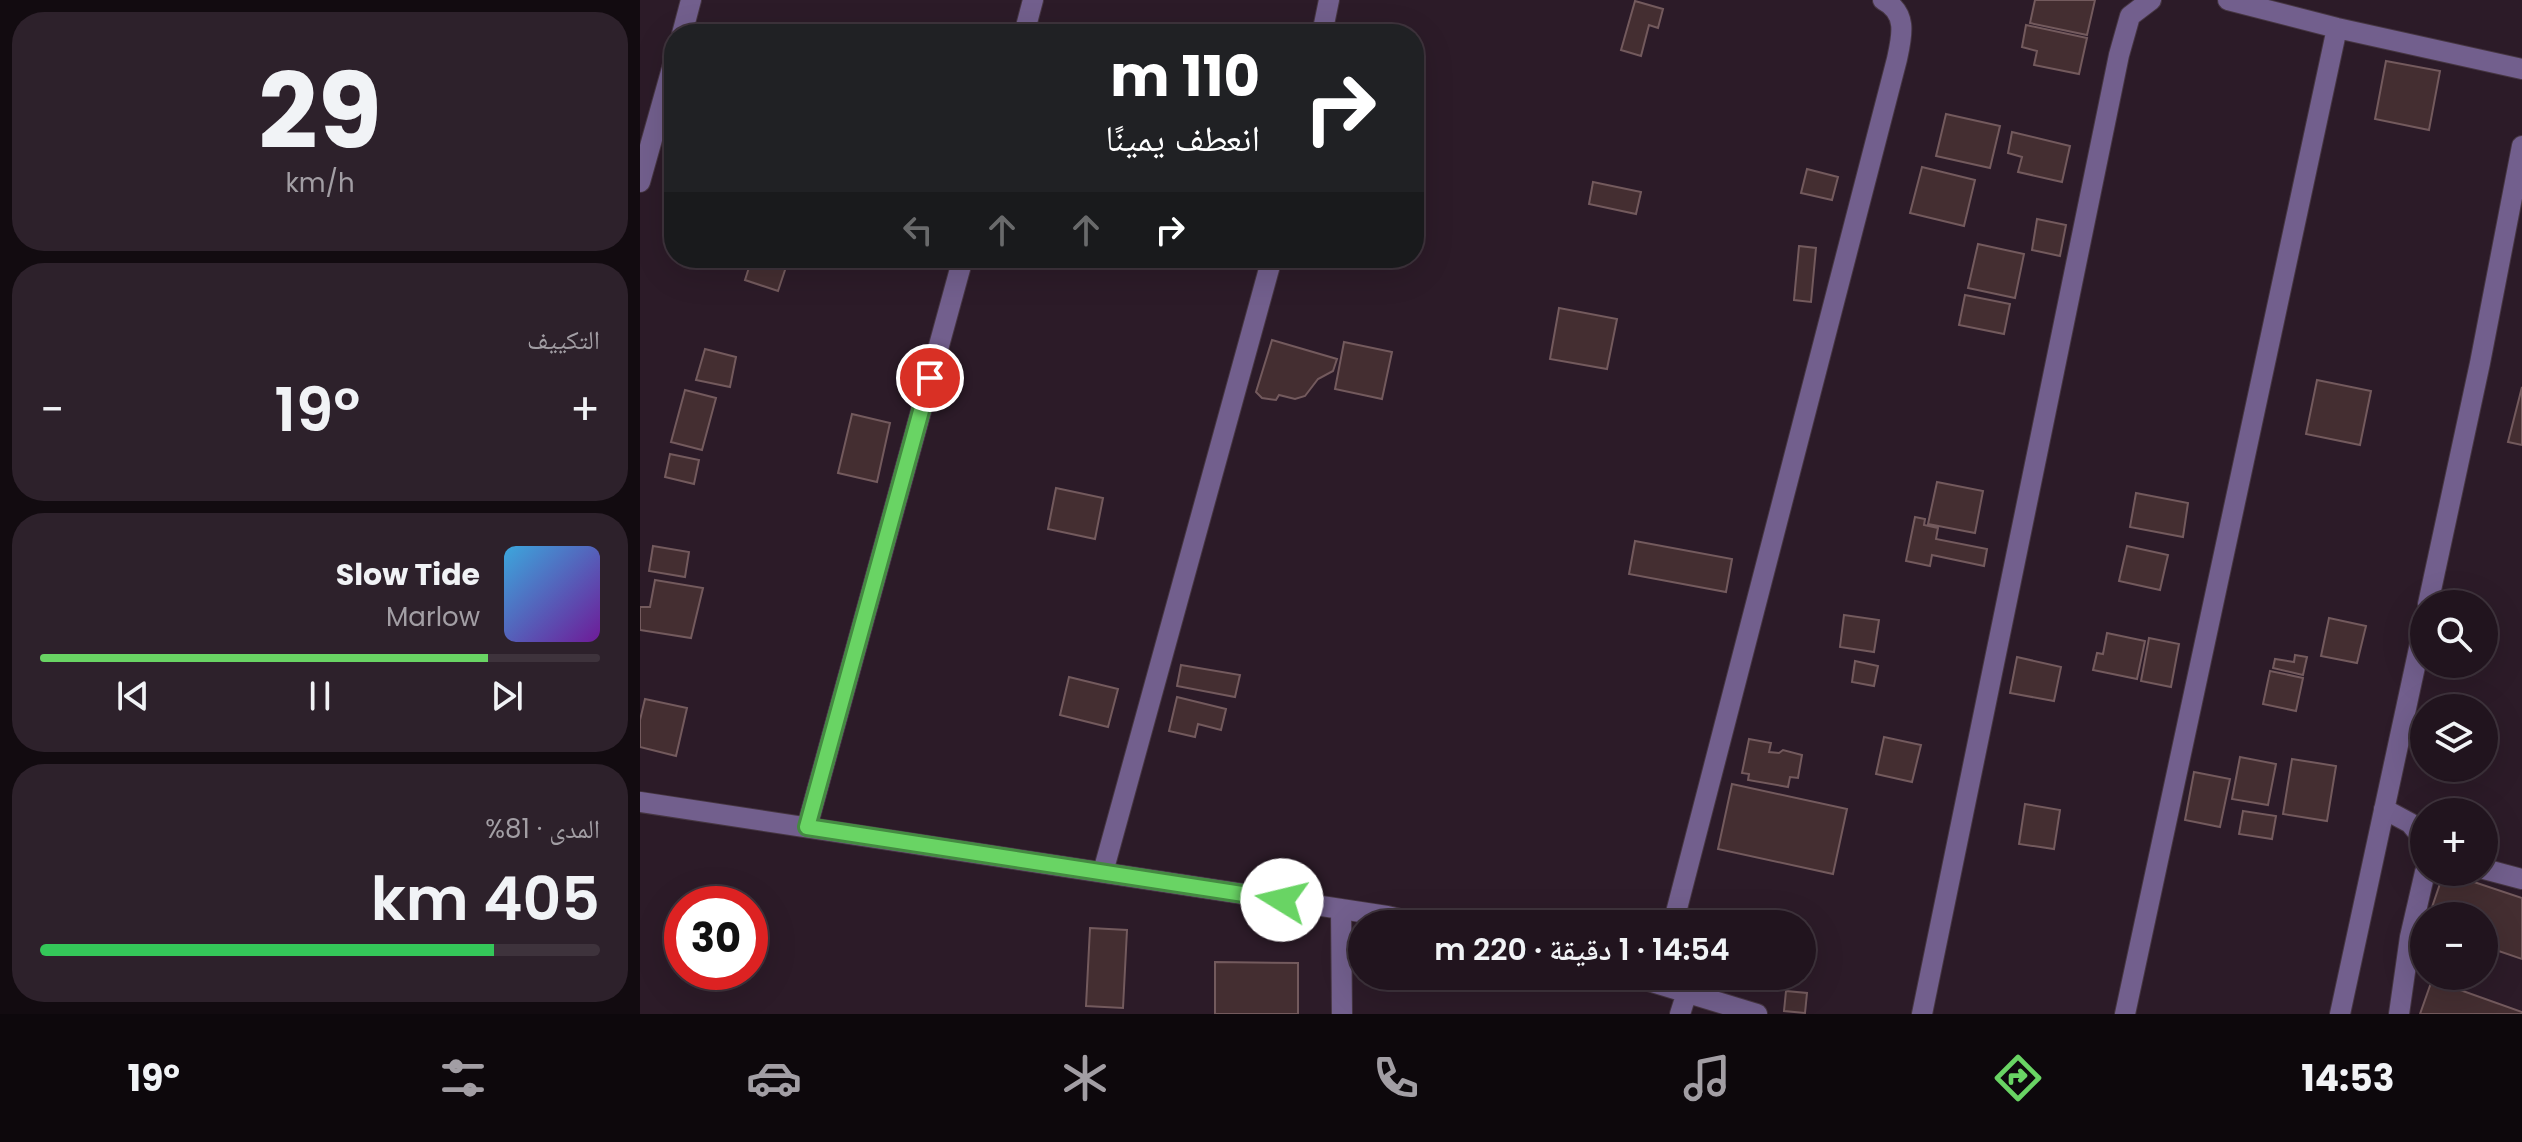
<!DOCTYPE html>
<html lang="ar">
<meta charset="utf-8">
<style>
:root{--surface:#21141e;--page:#2d212b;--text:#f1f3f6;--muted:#a29ea4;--line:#3e333c;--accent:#69d464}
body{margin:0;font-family:Poppins,"Noto Naskh Arabic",sans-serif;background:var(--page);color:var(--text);direction:rtl;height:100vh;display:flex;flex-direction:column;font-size:30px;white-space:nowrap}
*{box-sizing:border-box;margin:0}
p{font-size:26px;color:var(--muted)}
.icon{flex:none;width:44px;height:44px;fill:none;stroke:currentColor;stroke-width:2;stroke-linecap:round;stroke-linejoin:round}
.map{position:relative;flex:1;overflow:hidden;direction:ltr}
.sheet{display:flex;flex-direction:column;gap:12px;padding:12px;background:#120b10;width:640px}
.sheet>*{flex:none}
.top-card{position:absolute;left:24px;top:24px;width:760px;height:244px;border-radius:32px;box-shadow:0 8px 32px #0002,0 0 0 2px var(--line);direction:rtl;background:#202124;color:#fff;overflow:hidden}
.fabs{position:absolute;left:1770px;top:590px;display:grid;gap:16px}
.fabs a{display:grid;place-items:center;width:88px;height:88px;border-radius:50%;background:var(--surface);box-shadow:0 8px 32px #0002,0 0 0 2px var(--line);font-size:40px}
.speed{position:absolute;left:24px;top:886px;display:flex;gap:16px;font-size:40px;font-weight:700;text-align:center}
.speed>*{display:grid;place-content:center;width:104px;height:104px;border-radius:50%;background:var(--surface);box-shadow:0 8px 32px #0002,0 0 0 2px var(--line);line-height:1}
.speed .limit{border:12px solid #d22;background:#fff;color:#111}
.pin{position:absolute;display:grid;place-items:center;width:68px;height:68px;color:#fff;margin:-34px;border:4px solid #fff;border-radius:50%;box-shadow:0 2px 8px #0007}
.me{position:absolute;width:88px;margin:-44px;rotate:279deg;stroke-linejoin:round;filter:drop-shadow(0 0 6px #0008)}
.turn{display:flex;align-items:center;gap:28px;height:168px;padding:0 32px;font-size:36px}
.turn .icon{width:104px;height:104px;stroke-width:2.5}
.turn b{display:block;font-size:56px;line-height:68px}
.lanes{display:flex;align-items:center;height:76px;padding:0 32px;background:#0003;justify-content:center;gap:40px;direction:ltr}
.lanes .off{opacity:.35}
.big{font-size:60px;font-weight:600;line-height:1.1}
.sheet .card{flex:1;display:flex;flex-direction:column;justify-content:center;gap:12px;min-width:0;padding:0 28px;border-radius:32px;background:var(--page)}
.sheet .dial{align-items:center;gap:0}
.dial b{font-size:104px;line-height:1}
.song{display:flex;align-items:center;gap:24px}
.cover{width:96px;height:96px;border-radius:12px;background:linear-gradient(135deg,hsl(200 70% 55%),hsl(280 70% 35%))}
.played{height:8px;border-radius:4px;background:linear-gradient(90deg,var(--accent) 80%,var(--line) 80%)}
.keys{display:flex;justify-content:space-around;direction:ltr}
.heat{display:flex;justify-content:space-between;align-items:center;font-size:44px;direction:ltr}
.charge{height:12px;border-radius:6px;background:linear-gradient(90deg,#34c759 81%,var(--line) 0)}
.trip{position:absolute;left:708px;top:910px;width:468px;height:80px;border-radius:40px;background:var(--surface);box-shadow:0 8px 32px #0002,0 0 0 2px var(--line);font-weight:600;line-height:80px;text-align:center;direction:rtl}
.menu{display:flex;height:128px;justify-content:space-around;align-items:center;background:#0d080c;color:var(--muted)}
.menu .icon{width:56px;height:56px}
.menu .active{color:var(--accent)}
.menu b{font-size:36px;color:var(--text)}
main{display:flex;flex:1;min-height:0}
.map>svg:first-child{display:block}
.building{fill:#442e31;stroke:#735a5d;stroke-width:2}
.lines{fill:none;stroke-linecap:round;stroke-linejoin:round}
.minor-casing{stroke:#463642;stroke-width:22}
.minor{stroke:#725f8d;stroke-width:20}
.route-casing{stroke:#448a41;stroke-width:20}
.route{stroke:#69d464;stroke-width:14}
</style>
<main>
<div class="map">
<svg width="1882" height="1014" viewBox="0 0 1882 1014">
<rect width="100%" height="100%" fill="#2c1b28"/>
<!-- building -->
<path class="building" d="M 1395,0 L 1455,0 L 1447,35 L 1390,23 Z
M 995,1 L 1023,9 L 1018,28 L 1009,25 L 1001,56 L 981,50 Z
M 58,25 L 91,34 L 56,34 Z
M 1386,25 L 1447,38 L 1439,74 L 1394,65 L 1397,51 L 1382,47 Z
M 1746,61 L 1800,71 L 1789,130 L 1735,119 Z
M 1306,114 L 1360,126 L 1350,168 L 1296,156 Z
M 1372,132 L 1430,146 L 1422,182 L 1378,172 L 1382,157 L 1368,153 Z
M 1282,167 L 1335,180 L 1324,226 L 1270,213 Z
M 1167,169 L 1198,177 L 1192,200 L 1161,193 Z
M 953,182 L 1001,192 L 996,214 L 949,204 Z
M 1397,219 L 1426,225 L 1420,256 L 1392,250 Z
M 1338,244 L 1384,254 L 1375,298 L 1328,288 Z
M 1159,246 L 1176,248 L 1171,302 L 1154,300 Z
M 112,258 L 149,258 L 138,291 L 105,280 Z
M 1325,295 L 1370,304 L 1364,334 L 1319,325 Z
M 919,308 L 977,319 L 967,369 L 910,359 Z
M 632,340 L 697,359 L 693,371 L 678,379 L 665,396 L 655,399 L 639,395 L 636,400 L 622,398 L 616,392 Z
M 704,342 L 752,352 L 742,399 L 695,389 Z
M 65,349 L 96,357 L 90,387 L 56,380 Z
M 1677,380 L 1731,391 L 1720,445 L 1666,434 Z
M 1882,387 L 1882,445 L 1868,442 Z
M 45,390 L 76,398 L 62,450 L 31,442 Z
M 212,414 L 250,423 L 237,482 L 198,473 Z
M 30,454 L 59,460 L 54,484 L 25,477 Z
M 1297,482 L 1343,491 L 1335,533 L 1288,524 Z
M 416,488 L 463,498 L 455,539 L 408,529 Z
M 1496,493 L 1548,503 L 1543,537 L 1490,527 Z
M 1275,517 L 1285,519 L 1284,525 L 1298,528 L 1296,539 L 1347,549 L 1344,566 L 1292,555 L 1290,566 L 1266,561 Z
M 995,541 L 1092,559 L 1086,592 L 989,574 Z
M 13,546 L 49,552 L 45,577 L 9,571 Z
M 1487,546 L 1528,555 L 1520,590 L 1479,581 Z
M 15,580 L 63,588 L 51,638 L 0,630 L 0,607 L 10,607 Z
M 1204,615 L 1239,620 L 1234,652 L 1200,647 Z
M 1689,618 L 1726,626 L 1717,663 L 1681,656 Z
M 1467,633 L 1505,641 L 1497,679 L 1453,670 L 1457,653 L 1463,654 Z
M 1509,638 L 1539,644 L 1531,687 L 1501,681 Z
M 1655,655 L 1667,657 L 1663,675 L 1633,668 L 1635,659 L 1654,662 Z
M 1377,657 L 1421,667 L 1414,701 L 1370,693 Z
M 1215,661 L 1238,666 L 1234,686 L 1212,682 Z
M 541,665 L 600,675 L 595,697 L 537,686 Z
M 1630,671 L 1663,678 L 1656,711 L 1623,704 Z
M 429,677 L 478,689 L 468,727 L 420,715 Z
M 537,697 L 586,709 L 581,730 L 558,724 L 555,737 L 529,731 Z
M 5,699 L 47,708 L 36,756 L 0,747 L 0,720 Z
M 1244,737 L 1281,745 L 1272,782 L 1236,774 Z
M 1109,739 L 1131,743 L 1129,752 L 1139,753 L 1143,750 L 1162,755 L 1158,778 L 1150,777 L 1148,787 L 1108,780 L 1109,774 L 1102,773 Z
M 1600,757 L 1636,764 L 1628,805 L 1592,799 Z
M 1652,759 L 1696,766 L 1687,821 L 1643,814 Z
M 1554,772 L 1590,779 L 1580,827 L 1545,820 Z
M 1092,784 L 1207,809 L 1193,874 L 1078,849 Z
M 1385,804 L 1420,810 L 1414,849 L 1379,844 Z
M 1603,811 L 1636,816 L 1632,839 L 1599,834 Z
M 1804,872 L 1882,898 L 1882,959 L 1844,946 L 1844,916 L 1789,916 Z
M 450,928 L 487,930 L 483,1008 L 446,1006 Z
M 575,962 L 658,963 L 658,1014 L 575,1014 Z
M 1792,980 L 1882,1012 L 1882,1014 L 1780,1014 Z
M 1146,991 L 1167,993 L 1165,1013 L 1144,1011 Z"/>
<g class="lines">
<!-- minor casing -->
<g class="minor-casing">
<path id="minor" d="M 1588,0 L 1697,28 L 1882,69
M 42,34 L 51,0
M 384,34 L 393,0
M 682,34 L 689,0
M 0,182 L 34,61
M 1788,604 L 1840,363 L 1882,146
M 0,802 L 747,916 L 781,924
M 1744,809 L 1770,823 L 1784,840
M 167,827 L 323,258
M 1844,869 L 1882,879
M 463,872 L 632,258
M 701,909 L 702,1014
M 1033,924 L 1257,59 C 1262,36 1268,13 1243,0
M 992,976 L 1117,1014
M 1040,1014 L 1047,992
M 1282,1014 L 1479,55 L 1490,16 L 1511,0
M 1485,1014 L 1697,28
M 1700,1014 L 1784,625
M 1759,1014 L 1770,937 L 1785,872"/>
</g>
<!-- minor -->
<use href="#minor" class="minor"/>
</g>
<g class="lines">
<!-- route casing -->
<g class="route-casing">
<path id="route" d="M 290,378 L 167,827 L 642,900"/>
</g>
<!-- route -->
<use href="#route" class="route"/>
</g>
</svg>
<div class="fabs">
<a><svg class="icon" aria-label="search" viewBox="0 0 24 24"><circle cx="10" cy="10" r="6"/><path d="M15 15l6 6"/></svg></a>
<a><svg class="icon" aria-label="layers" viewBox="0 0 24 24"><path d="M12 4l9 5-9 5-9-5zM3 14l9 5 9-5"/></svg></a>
<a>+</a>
<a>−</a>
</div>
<div class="speed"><div class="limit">30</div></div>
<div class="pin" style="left:290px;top:378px;background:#d93025"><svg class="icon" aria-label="arrive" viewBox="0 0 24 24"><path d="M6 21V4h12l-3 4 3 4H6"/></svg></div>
<svg class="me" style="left:642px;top:900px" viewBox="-20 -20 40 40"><circle r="19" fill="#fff"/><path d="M0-13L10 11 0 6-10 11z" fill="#69d464"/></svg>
<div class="trip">14:54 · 1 دقيقة · 220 m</div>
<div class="top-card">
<div class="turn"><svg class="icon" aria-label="right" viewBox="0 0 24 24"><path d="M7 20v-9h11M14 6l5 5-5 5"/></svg><div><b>110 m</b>انعطف يمينًا</div></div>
<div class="lanes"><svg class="icon off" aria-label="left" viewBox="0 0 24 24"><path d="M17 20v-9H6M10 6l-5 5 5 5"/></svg><svg class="icon off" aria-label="ahead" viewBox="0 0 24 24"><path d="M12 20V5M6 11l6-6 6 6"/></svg><svg class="icon off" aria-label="ahead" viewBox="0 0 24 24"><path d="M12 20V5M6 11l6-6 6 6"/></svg><svg class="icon" aria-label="right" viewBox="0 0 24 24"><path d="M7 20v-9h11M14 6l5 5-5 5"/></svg></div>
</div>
</div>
<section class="sheet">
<div class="card dial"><b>29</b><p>km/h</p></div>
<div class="card"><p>التكييف</p>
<div class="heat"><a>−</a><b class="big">19°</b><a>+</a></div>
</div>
<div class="card">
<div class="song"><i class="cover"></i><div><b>Slow Tide</b><p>Marlow</p></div></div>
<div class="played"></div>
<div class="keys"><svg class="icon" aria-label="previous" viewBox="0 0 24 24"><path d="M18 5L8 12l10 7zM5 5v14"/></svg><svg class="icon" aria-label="pause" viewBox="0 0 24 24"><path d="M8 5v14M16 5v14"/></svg><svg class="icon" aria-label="next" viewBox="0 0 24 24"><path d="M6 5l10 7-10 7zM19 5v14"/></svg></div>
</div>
<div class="card"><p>المدى · 81%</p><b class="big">405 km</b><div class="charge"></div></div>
</section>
</main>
<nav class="menu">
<b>14:53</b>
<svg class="icon active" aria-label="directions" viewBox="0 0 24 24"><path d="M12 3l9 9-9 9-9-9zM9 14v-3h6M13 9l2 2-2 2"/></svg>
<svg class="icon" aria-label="music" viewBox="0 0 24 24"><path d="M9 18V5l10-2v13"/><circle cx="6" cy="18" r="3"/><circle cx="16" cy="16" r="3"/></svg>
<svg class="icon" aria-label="phone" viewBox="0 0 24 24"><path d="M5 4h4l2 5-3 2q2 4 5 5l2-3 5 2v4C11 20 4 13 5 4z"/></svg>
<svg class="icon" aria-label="climate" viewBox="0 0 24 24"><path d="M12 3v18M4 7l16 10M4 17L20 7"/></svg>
<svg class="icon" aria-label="car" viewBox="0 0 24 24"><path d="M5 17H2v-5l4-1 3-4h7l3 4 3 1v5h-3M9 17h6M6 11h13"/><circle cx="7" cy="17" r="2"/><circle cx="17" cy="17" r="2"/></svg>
<svg class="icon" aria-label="filters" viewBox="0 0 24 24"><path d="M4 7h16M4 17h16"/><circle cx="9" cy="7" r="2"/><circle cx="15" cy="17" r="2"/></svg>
<b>19°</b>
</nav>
